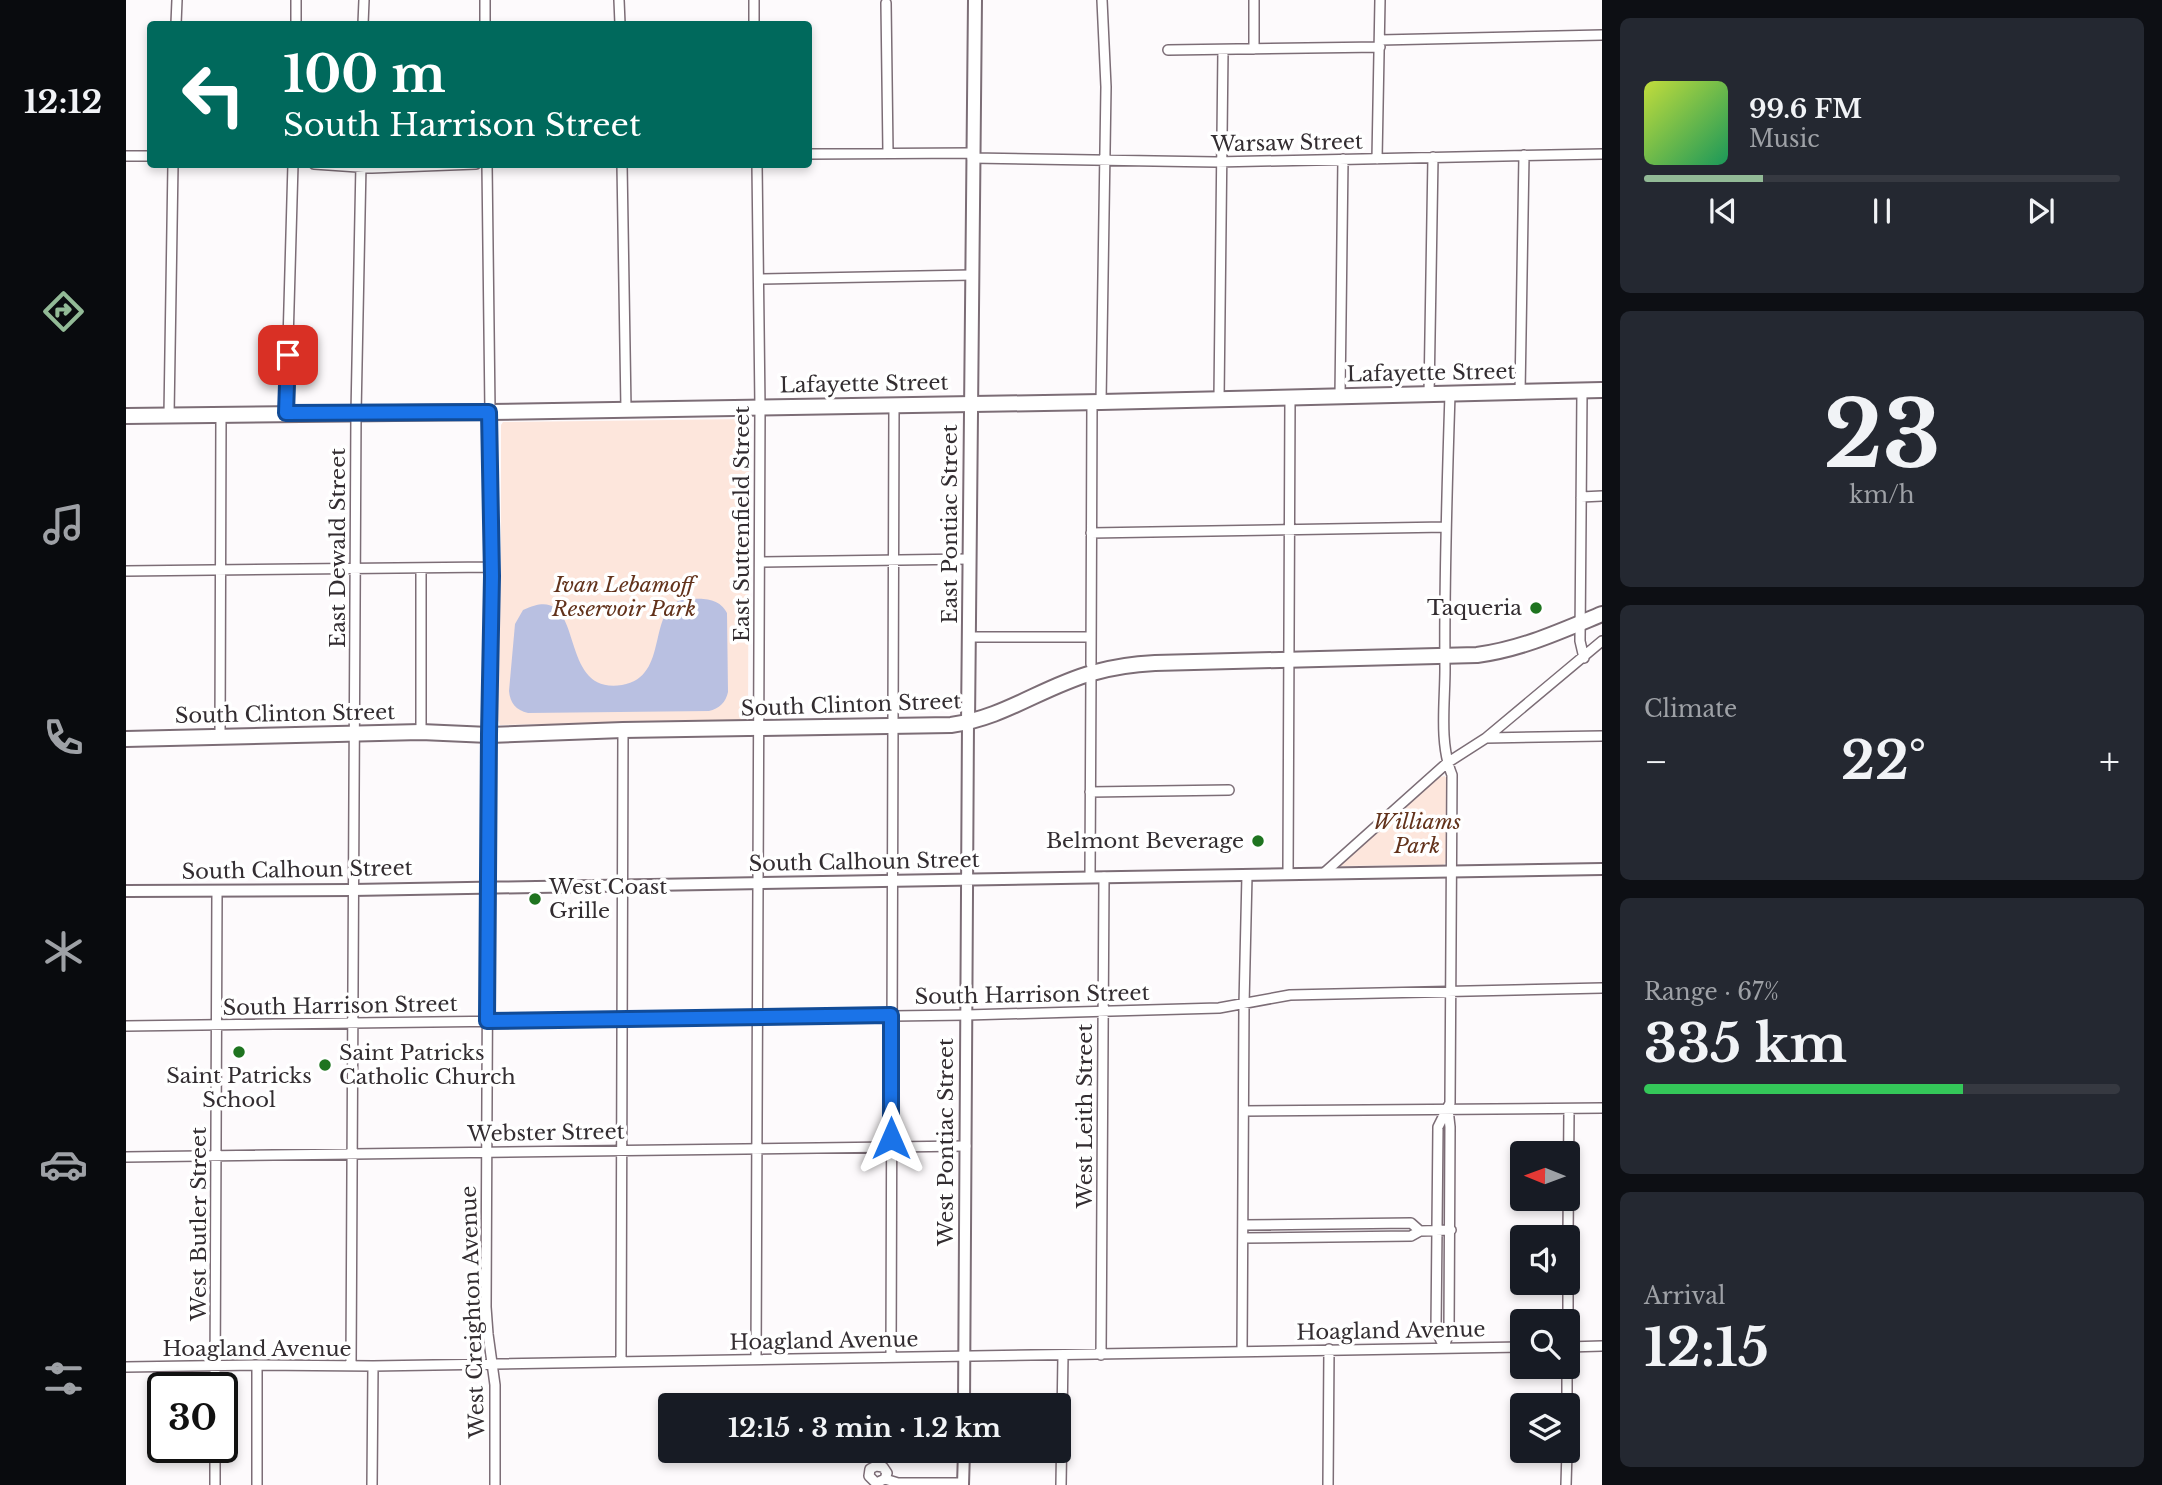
<!DOCTYPE html>
<meta charset="utf-8">
<style>
:root{--surface:#171b24;--page:#242831;--text:#f1f3f6;--muted:#9ea1a6;--line:#363941;--accent:#92ba96}
body{margin:0;font-family:"Libre Baskerville",serif;background:var(--page);color:var(--text);height:100vh;display:flex;flex-direction:column;font-size:26px;white-space:nowrap}
*{box-sizing:border-box;margin:0}
p{font-size:23px;color:var(--muted)}
.icon{flex:none;width:38px;height:38px;fill:none;stroke:currentColor;stroke-width:2;stroke-linecap:round;stroke-linejoin:round}
.map{position:relative;flex:1;overflow:hidden}
.details{display:flex;flex-direction:column;gap:18px;padding:18px;background:#0d0f14;width:560px}
.details>*{flex:none}
.guide{position:absolute;left:21px;top:21px;width:665px;height:147px;border-radius:7px;box-shadow:0 4px 10px #0003;background:#00695c;color:#fff;overflow:hidden}
.needle{width:46px;rotate:271deg}
.buttons{position:absolute;left:1384px;top:1141px;display:grid;gap:14px}
.buttons a{display:grid;place-items:center;width:70px;height:70px;border-radius:7px;background:var(--surface);box-shadow:0 4px 10px #0003;font-size:35px}
.speed{position:absolute;left:21px;top:1372px;display:flex;gap:14px;font-size:35px;font-weight:700;text-align:center}
.speed>*{display:grid;place-content:center;width:91px;height:91px;border-radius:50%;background:var(--surface);box-shadow:0 4px 10px #0003;line-height:1}
.speed .limit{border:4px solid #111;border-radius:10px;background:#fff;color:#111}
.pin{position:absolute;display:grid;place-items:center;width:60px;height:60px;color:#fff;margin:-30px;border-radius:14px;box-shadow:0 4px 10px #0006}
.me{position:absolute;width:77px;margin:-38px;rotate:0deg;stroke-linejoin:round;filter:drop-shadow(0 0 5px #0008)}
.turn{display:flex;align-items:center;gap:24px;height:147px;padding:0 21px;font-size:32px}
.turn .icon{width:91px;height:91px;stroke-width:2.5}
.turn b{display:block;font-size:49px;line-height:60px}
.big{font-size:52px;font-weight:800;line-height:1.1}
.details .tile{flex:1;display:flex;flex-direction:column;justify-content:center;gap:10px;min-width:0;padding:0 24px;border-radius:10px;background:var(--page)}
.details .dial{align-items:center;gap:0}
.dial b{font-size:91px;line-height:1}
.song{display:flex;align-items:center;gap:21px}
.cover{width:84px;height:84px;border-radius:10px;background:linear-gradient(135deg,hsl(70 70% 55%),hsl(150 70% 35%))}
.played{height:7px;border-radius:4px;background:linear-gradient(90deg,var(--accent) 25%,var(--line) 25%)}
.keys{display:flex;justify-content:space-around;direction:ltr}
.heat{display:flex;justify-content:space-between;align-items:center;font-size:38px;direction:ltr}
.charge{height:10px;border-radius:5px;background:linear-gradient(90deg,#34c759 67%,var(--line) 0)}
.trip{position:absolute;left:532px;top:1393px;width:413px;height:70px;border-radius:7px;background:var(--surface);box-shadow:0 4px 10px #0003;font-weight:800;line-height:70px;text-align:center}
main{display:flex;flex:1;min-height:0}
.dock{display:flex;flex-direction:column;width:126px;justify-content:space-around;align-items:center;background:#090b0e;color:var(--muted)}
.dock .icon{width:49px;height:49px}
.dock .active{color:var(--accent)}
.dock b{font-size:32px;color:var(--text)}
.map>svg:first-child{display:block}
.green{fill:#fde6dc}
.water{fill:#b9c0e1}
.lines{fill:none;stroke-linecap:round;stroke-linejoin:round}
.minor-casing{stroke:#7c6d76;stroke-width:12}
.tertiary-casing{stroke:#7c6d76;stroke-width:14}
.secondary-casing{stroke:#7c6d76;stroke-width:16}
.trunk-casing{stroke:#7c6d76;stroke-width:18}
.minor{stroke:#fff;stroke-width:9}
.tertiary{stroke:#fff;stroke-width:10}
.secondary{stroke:#fff;stroke-width:12}
.trunk{stroke:#fff;stroke-width:14}
.route-casing{stroke:#114b97;stroke-width:18}
.route{stroke:#1a73e8;stroke-width:12}
.poi-dot{fill:#1f7420;stroke:#fff;stroke-width:2.5}
.labels{text-anchor:middle;stroke-width:7;stroke-linejoin:round;paint-order:stroke}
.street-label{font-size:21px;fill:#332d31;stroke:#fff}
.park-label{font-size:21px;font-style:italic;fill:#62321b;stroke:#fff}
.poi-label{font-size:21px;fill:#332d31;stroke:#fff;text-anchor:end}
</style>
<main>
<nav class="dock">
<b>12:12</b>
<svg class="icon active" aria-label="directions" viewBox="0 0 24 24"><path d="M12 3l9 9-9 9-9-9zM9 14v-3h6M13 9l2 2-2 2"/></svg>
<svg class="icon" aria-label="music" viewBox="0 0 24 24"><path d="M9 18V5l10-2v13"/><circle cx="6" cy="18" r="3"/><circle cx="16" cy="16" r="3"/></svg>
<svg class="icon" aria-label="phone" viewBox="0 0 24 24"><path d="M5 4h4l2 5-3 2q2 4 5 5l2-3 5 2v4C11 20 4 13 5 4z"/></svg>
<svg class="icon" aria-label="climate" viewBox="0 0 24 24"><path d="M12 3v18M4 7l16 10M4 17L20 7"/></svg>
<svg class="icon" aria-label="car" viewBox="0 0 24 24"><path d="M5 17H2v-5l4-1 3-4h7l3 4 3 1v5h-3M9 17h6M6 11h13"/><circle cx="7" cy="17" r="2"/><circle cx="17" cy="17" r="2"/></svg>
<svg class="icon" aria-label="filters" viewBox="0 0 24 24"><path d="M4 7h16M4 17h16"/><circle cx="9" cy="7" r="2"/><circle cx="15" cy="17" r="2"/></svg>
</nav>
<div class="map">
<svg width="1476" height="1485" viewBox="0 0 1476 1485">
<rect width="100%" height="100%" fill="#fdfafc"/>
<!-- green -->
<path class="green" d="M 623,419 L 622,721 L 374,725 L 370,716 L 370,579 L 375,578 L 375,425 L 377,422 Z
M 1319,776 L 1321,779 L 1320,863 L 1317,865 L 1213,866 L 1211,864 L 1211,860 L 1314,777 Z"/>
<!-- water -->
<path class="water" d="M 558,599 C 574,599 592,596 601,613 L 602,692 C 600,702 593,709 583,711 L 402,713 C 390,710 384,703 383,691 L 389,624 L 397,610 C 464,577 427,696 496,685 C 545,677 519,609 558,599 Z"/>
<g class="lines">
<!-- minor casing -->
<g class="minor-casing">
<path id="minor" d="M 359,0 L 359,24
M 493,0 L 494,24
M 628,0 L 628,24
M 760,3 L 762,153
M 50,24 L 51,0
M 170,24 L 170,0
M 237,24 L 238,0
M 1254,40 L 1476,35
M 1128,49 L 1128,0
M 1042,50 L 1254,47
M 682,154 L 847,153
M 0,156 L 24,156
M 846,158 L 1090,162 L 1476,154
M 1251,159 L 1254,0
M 188,164 L 246,168 L 350,164
M 361,164 L 366,576 L 362,886 L 360,1307 L 362,1334 L 369,1385 L 369,1485
M 496,164 L 500,409
M 633,279 L 846,275
M 1456,392 L 1454,641 L 1458,658
M 1394,393 L 1398,155
M 1303,395 L 1307,157
M 1214,396 L 1217,159
M 1093,398 L 1097,50
M 975,402 L 980,87 L 976,0
M 160,413 L 167,164
M 43,415 L 47,164
M 1455,497 L 1476,496
M 965,533 L 1320,527
M 634,562 L 843,559
M 0,571 L 366,567
M 842,637 L 965,637
M 965,664 L 966,402
M 295,732 L 295,568
M 94,737 L 95,415
M 1360,738 L 1476,736
M 964,792 L 1103,790
M 1162,873 L 1164,397
M 1198,873 L 1321,763 L 1360,738 L 1476,641
M 964,877 L 965,673
M 0,1026 L 841,1015 L 1093,1008 L 1164,995 L 1476,988
M 1118,1111 L 1476,1108
M 0,1157 L 840,1146
M 1118,1225 L 1285,1223 L 1294,1231
M 1442,1237 L 1443,1109
M 1117,1238 L 1285,1236 L 1294,1231 L 1325,1230
M 1442,1321 L 1442,1283
M 1318,1347 L 1310,1330 L 1312,1127 L 1324,1103 L 1326,775 C 1313,743 1319,703 1319,669 C 1318,577 1321,486 1324,394
M 1318,1347 L 1323,1332 L 1324,1127 L 1322,1109
M 1442,1347 L 1476,1346
M 1116,1351 L 1118,1005 L 1121,875
M 975,1355 L 978,877
M 765,1357 L 768,404
M 630,1359 L 634,407 L 631,164
M 495,1360 L 497,730
M 225,1366 L 230,414 L 235,164
M 0,1367 L 131,1365 L 247,1366 L 1396,1347
M 89,1388 L 91,892
M 1441,1405 L 1441,1367
M 759,1479 L 761,1473 L 757,1467 L 750,1466 L 744,1469 L 743,1476 L 750,1483 L 759,1479 L 772,1483 L 837,1483
M 89,1485 L 89,1447
M 131,1485 L 131,1365
M 246,1485 L 247,1366
M 935,1485 L 937,1355
M 1202,1485 L 1203,1349
M 1440,1485 L 1441,1451"/>
</g>
<!-- tertiary casing -->
<g class="tertiary-casing">
<path id="tertiary" d="M 0,891 L 226,890 L 1476,869
M 838,1405 L 842,723
M 837,1485 L 838,1451"/>
</g>
<!-- secondary casing -->
<g class="secondary-casing">
<path id="secondary" d="M 842,723 L 849,0"/>
</g>
<!-- trunk casing -->
<g class="trunk-casing">
<path id="trunk" d="M 0,416 L 363,412 L 975,402 L 1476,390
M 0,739 L 295,732 L 363,735 L 497,730 L 825,725 C 878,718 916,687 966,673 C 987,667 1008,664 1029,663 L 1351,655 C 1396,649 1435,631 1476,614"/>
</g>
<!-- minor -->
<use href="#minor" class="minor"/>
<!-- tertiary -->
<use href="#tertiary" class="tertiary"/>
<!-- secondary -->
<use href="#secondary" class="secondary"/>
<!-- trunk -->
<use href="#trunk" class="trunk"/>
</g>
<g class="lines">
<!-- route casing -->
<g class="route-casing">
<path id="route" d="M 162,355 L 160,413 L 363,412 L 366,576 L 363,734 L 361,1021 L 765,1015 L 765,1138"/>
</g>
<!-- route -->
<use href="#route" class="route"/>
</g>
<!-- markers -->
<g class="poi-dot">
<circle cx="1410" cy="608" r="7"/>
<circle cx="1132" cy="841" r="7"/>
<circle cx="409" cy="899" r="7"/>
<circle cx="113" cy="1052" r="7"/>
<circle cx="199" cy="1065" r="7"/>
</g>
<g class="labels">
<!-- street labels -->
<g class="street-label">
<text transform="translate(1161 143) rotate(-1)" y="7">Warsaw Street</text>
<text transform="translate(1305 373) rotate(-1)" y="7">Lafayette Street</text>
<text transform="translate(738 384) rotate(-1)" y="7">Lafayette Street</text>
<text transform="translate(616 524) rotate(-90)" y="7">East Suttenfield Street</text>
<text transform="translate(824 524) rotate(-90)" y="7">East Pontiac Street</text>
<text transform="translate(212 548) rotate(-90)" y="7">East Dewald Street</text>
<text transform="translate(725 705) rotate(-2)" y="7">South Clinton Street</text>
<text transform="translate(159 714) rotate(-1)" y="7">South Clinton Street</text>
<text transform="translate(738 862) rotate(-1)" y="7">South Calhoun Street</text>
<text transform="translate(171 870) rotate(-1)" y="7">South Calhoun Street</text>
<text transform="translate(906 995) rotate(-1)" y="7">South Harrison Street</text>
<text transform="translate(214 1006) rotate(-1)" y="7">South Harrison Street</text>
<text transform="translate(959 1116) rotate(-90)" y="7">West Leith Street</text>
<text transform="translate(420 1133) rotate(-1)" y="7">Webster Street</text>
<text transform="translate(820 1142) rotate(-90)" y="7">West Pontiac Street</text>
<text transform="translate(73 1224) rotate(-90)" y="7">West Butler Street</text>
<text transform="translate(347 1312) rotate(-92)" y="7">West Creighton Avenue</text>
<text transform="translate(1265 1331) rotate(-1)" y="7">Hoagland Avenue</text>
<text transform="translate(698 1341) rotate(-1)" y="7">Hoagland Avenue</text>
<text x="131" y="1356">Hoagland Avenue</text>
</g>
<!-- park labels -->
<g class="park-label">
<text x="498" y="592">Ivan Lebamoff<tspan x="498" dy="24">Reservoir Park</tspan></text>
<text x="1291" y="829">Williams<tspan x="1291" dy="24">Park</tspan></text>
</g>
<!-- poi labels -->
<g class="poi-label">
<text x="1396" y="615">Taqueria</text>
<text x="1118" y="848">Belmont Beverage</text>
<text x="423" y="894" text-anchor="start">West Coast<tspan x="423" dy="24">Grille</tspan></text>
<text x="213" y="1060" text-anchor="start">Saint Patricks<tspan x="213" dy="24">Catholic Church</tspan></text>
<text x="113" y="1083" text-anchor="middle">Saint Patricks<tspan x="113" dy="24">School</tspan></text>
</g>
</g>
</svg>
<div class="buttons">
<a><svg class="needle" viewBox="-14 -14 28 28"><path d="M0-13l5 13h-10z" fill="#e53935"/><path d="M0 13l5-13h-10z" fill="#9ea1a6"/></svg></a>
<a><svg class="icon" aria-label="sound" viewBox="0 0 24 24"><path d="M4 9h4l5-4v14l-5-4H4zM17 9q2 3 0 6"/></svg></a>
<a><svg class="icon" aria-label="search" viewBox="0 0 24 24"><circle cx="10" cy="10" r="6"/><path d="M15 15l6 6"/></svg></a>
<a><svg class="icon" aria-label="layers" viewBox="0 0 24 24"><path d="M12 4l9 5-9 5-9-5zM3 14l9 5 9-5"/></svg></a>
</div>
<div class="speed"><div class="limit">30</div></div>
<div class="pin" style="left:162px;top:355px;background:#d93025"><svg class="icon" aria-label="arrive" viewBox="0 0 24 24"><path d="M6 21V4h12l-3 4 3 4H6"/></svg></div>
<svg class="me" style="left:765px;top:1138px" viewBox="-20 -20 40 40"><path d="M0-17L14 15 0 8-14 15z" fill="#1a73e8" stroke="#fff" stroke-width="4"/></svg>
<div class="trip">12:15 · 3 min · 1.2 km</div>
<div class="guide">
<div class="turn"><svg class="icon" aria-label="left" viewBox="0 0 24 24"><path d="M17 20v-9H6M10 6l-5 5 5 5"/></svg><div><b>100 m</b>South Harrison Street</div></div>
</div>
</div>
<section class="details">
<div class="tile">
<div class="song"><i class="cover"></i><div><b>99.6 FM</b><p>Music</p></div></div>
<div class="played"></div>
<div class="keys"><svg class="icon" aria-label="previous" viewBox="0 0 24 24"><path d="M18 5L8 12l10 7zM5 5v14"/></svg><svg class="icon" aria-label="pause" viewBox="0 0 24 24"><path d="M8 5v14M16 5v14"/></svg><svg class="icon" aria-label="next" viewBox="0 0 24 24"><path d="M6 5l10 7-10 7zM19 5v14"/></svg></div>
</div>
<div class="tile dial"><b>23</b><p>km/h</p></div>
<div class="tile"><p>Climate</p>
<div class="heat"><a>−</a><b class="big">22°</b><a>+</a></div>
</div>
<div class="tile"><p>Range · 67%</p><b class="big">335 km</b><div class="charge"></div></div>
<div class="tile"><p>Arrival</p><b class="big">12:15</b></div>
</section>
</main>
